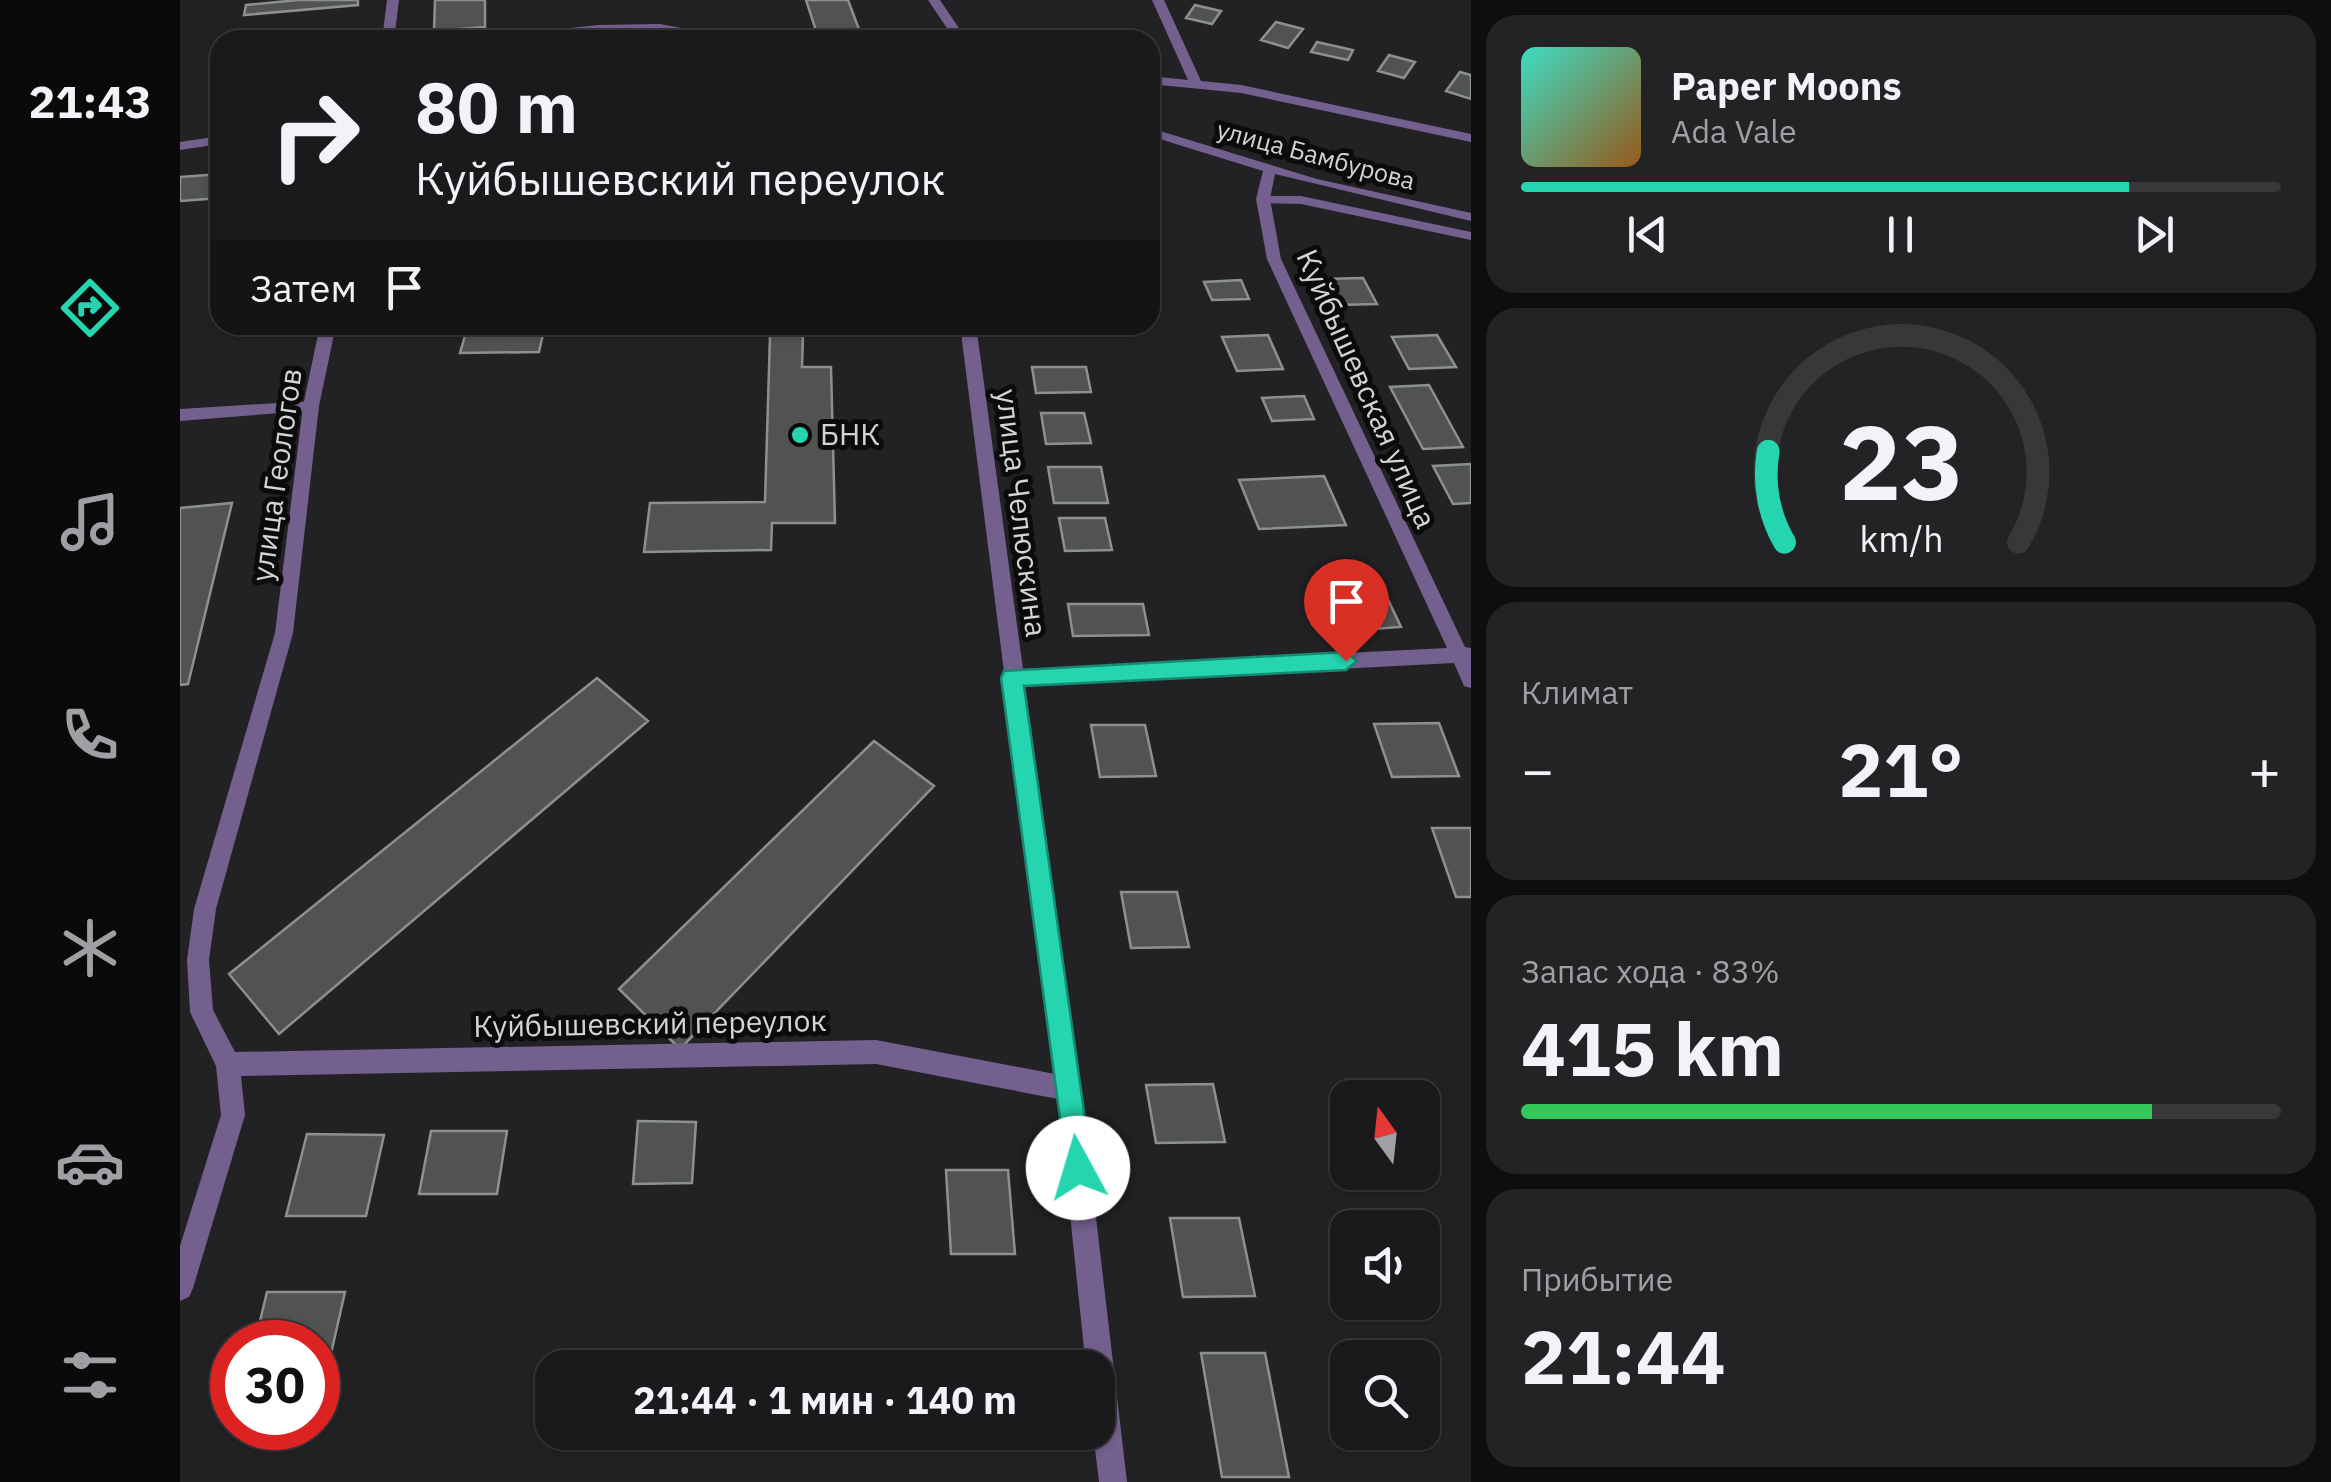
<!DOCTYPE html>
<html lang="ru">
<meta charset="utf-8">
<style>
:root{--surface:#1a191b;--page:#232224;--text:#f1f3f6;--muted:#9fa0a3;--line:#38383a;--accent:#24d5af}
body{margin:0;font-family:"IBM Plex Sans",sans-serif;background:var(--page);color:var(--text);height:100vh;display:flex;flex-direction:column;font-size:38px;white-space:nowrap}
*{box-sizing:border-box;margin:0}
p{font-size:32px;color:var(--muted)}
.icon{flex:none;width:55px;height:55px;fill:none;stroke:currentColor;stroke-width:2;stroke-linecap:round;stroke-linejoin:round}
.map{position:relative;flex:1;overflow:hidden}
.details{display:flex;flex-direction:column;gap:15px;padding:15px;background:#0e0e0f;width:860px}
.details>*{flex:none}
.banner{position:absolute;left:30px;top:30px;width:950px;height:305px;border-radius:30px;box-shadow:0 2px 8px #0004,0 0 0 2px var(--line);background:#1a191b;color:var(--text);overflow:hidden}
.needle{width:65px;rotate:345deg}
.fabs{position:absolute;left:1150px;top:1080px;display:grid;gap:20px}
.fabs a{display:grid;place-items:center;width:110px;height:110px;border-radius:20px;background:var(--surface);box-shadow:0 2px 8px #0004,0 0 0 2px var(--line);font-size:50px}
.speed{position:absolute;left:30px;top:1320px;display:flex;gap:20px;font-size:50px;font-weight:700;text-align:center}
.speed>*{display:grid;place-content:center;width:130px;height:130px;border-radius:50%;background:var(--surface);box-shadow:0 2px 8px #0004,0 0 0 2px var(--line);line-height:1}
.speed .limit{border:15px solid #d22;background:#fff;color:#111}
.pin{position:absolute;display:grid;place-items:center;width:85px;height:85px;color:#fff;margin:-102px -42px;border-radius:50% 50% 50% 0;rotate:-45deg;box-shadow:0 0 10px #0007}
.pin .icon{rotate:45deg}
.me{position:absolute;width:110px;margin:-55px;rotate:354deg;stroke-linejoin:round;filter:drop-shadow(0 0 8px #0008)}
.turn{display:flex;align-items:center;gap:35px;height:210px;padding:0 40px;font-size:45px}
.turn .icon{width:130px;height:130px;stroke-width:2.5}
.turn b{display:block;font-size:70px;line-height:85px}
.then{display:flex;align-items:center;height:95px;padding:0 40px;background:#0003;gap:20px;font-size:38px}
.big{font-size:75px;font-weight:700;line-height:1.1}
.details .widget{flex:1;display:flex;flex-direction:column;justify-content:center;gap:15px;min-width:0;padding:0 35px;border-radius:30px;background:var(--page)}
.details .dial{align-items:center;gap:0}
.dial svg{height:260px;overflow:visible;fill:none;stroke:var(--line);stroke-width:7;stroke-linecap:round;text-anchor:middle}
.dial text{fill:var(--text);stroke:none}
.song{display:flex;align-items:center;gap:30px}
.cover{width:120px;height:120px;border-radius:15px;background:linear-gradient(135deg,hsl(170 70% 55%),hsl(30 70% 35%))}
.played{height:10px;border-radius:5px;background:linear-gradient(90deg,var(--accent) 80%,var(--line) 80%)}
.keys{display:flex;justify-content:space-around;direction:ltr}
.heat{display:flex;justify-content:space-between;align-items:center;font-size:55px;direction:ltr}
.charge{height:15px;border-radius:8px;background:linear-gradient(90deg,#34c759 83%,var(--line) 0)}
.trip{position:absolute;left:355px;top:1350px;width:580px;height:100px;border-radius:30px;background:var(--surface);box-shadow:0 2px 8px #0004,0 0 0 2px var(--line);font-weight:700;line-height:100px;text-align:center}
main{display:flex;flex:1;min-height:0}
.menu{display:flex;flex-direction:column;width:180px;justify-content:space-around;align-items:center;background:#0a0a0b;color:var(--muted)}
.menu .icon{width:70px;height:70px}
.menu .current{color:var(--accent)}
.menu b{font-size:45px;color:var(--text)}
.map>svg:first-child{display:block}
.building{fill:#505352;stroke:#8c908f;stroke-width:2.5}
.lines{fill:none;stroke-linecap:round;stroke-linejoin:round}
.service{fill:#74608e;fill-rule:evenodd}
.minor{fill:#74608e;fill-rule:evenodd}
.route{fill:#24d5af;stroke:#178a72;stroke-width:2.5}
.poi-dot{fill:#24d5af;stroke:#0c0b0c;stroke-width:4}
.labels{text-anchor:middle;stroke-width:10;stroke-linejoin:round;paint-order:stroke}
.far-street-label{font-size:25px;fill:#d4d4d5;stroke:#0c0b0c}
.street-label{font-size:30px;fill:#d4d4d5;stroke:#0c0b0c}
.poi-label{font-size:30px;fill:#d4d4d5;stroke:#0c0b0c;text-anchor:start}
</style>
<main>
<nav class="menu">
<b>21:43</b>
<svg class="icon current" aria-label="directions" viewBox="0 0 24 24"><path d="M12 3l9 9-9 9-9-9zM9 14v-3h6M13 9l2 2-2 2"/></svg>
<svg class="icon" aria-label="music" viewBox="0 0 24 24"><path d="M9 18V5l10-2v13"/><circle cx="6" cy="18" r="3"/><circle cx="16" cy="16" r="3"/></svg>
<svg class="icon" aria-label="phone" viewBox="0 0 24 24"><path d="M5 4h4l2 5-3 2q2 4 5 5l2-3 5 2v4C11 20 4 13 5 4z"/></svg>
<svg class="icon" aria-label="climate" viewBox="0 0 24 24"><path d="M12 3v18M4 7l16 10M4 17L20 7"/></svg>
<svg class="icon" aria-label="car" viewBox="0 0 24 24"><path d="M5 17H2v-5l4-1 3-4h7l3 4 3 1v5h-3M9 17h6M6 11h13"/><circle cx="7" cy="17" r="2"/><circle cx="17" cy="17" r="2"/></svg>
<svg class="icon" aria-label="filters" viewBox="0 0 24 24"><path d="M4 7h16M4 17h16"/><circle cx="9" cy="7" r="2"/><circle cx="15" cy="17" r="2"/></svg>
</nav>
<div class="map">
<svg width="1291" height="1482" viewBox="0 0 1291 1482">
<rect width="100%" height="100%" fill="#222124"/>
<!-- building -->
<path class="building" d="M 118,0 L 178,0 L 178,5 L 64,15 L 66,5 Z
M 255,0 L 305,0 L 305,27 L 254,31 Z
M 626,0 L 668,0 L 683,40 L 639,40 Z
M 1015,5 L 1041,11 L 1032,24 L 1006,18 Z
M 1096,22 L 1123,29 L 1108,48 L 1081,40 Z
M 1137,42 L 1173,50 L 1168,60 L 1131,52 Z
M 1209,55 L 1235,62 L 1224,78 L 1198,71 Z
M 1280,72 L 1291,75 L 1291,99 L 1266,91 Z
M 40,174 L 40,198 L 0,201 L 0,177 Z
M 1183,278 L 1197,304 L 1158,305 L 1144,279 Z
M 1061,280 L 1069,299 L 1032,300 L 1024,282 Z
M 288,325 L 365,325 L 359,352 L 280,353 Z
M 540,325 L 651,325 L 651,335 L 623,335 L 622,367 L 651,367 L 655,523 L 592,523 L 591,550 L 464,552 L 470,503 L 585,502 L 590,335 L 539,335 Z
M 1088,335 L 1103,369 L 1057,371 L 1042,337 Z
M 1257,335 L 1276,367 L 1229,369 L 1212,337 Z
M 852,367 L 906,367 L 911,392 L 856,393 Z
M 1249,385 L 1283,447 L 1243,449 L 1210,387 Z
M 1124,396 L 1134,419 L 1092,421 L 1082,398 Z
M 861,413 L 904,413 L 911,443 L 866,444 Z
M 1291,464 L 1291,503 L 1273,504 L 1253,466 Z
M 868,467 L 921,467 L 928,503 L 874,503 Z
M 1144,476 L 1166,525 L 1079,529 L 1059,480 Z
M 52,503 L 8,684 L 0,685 L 0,508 Z
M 879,518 L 925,518 L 932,550 L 885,551 Z
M 1204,591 L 1221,627 L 1179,630 L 1163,593 Z
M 888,604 L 963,604 L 969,635 L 893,636 Z
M 417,678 L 468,721 L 99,1034 L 49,974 Z
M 1259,723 L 1279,776 L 1212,777 L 1194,724 Z
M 911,725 L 965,725 L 976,776 L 920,777 Z
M 694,741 L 754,786 L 500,1049 L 439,989 Z
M 1252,828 L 1291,828 L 1291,897 L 1276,897 Z
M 941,892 L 997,892 L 1009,947 L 951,948 Z
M 1033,1084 L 1045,1142 L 976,1143 L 966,1085 Z
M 458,1121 L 516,1122 L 512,1183 L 453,1184 Z
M 251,1131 L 327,1131 L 317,1194 L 239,1194 Z
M 127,1134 L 204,1135 L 186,1216 L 106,1216 Z
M 766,1170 L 828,1170 L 835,1254 L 771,1254 Z
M 990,1218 L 1059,1218 L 1075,1296 L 1003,1297 Z
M 87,1292 L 165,1292 L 145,1380 L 138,1380 L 138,1342 L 75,1342 Z
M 1021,1353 L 1085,1353 L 1109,1477 L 1042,1477 Z"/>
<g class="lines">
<!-- service -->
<path class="service" d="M 480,24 L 507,29 L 522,40 L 508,40 L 480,31 L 451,30 L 300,40 L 306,37 L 418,25 Z
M 1078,196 L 1121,196 L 1291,232 L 1291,240 L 1121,204 L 1083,203 L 1078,202 Z
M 131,401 L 137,402 L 137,410 L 0,421 L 0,409 Z"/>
<!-- minor -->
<path class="minor" d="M 207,0 L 219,0 L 214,40 L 202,40 Z
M 748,0 L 760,0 L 787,40 L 775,40 Z
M 972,0 L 984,0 L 1021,81 L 1061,85 L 1291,134 L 1291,142 L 1061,93 L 970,84 L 970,76 L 1008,80 Z
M 970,128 L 1137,179 L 1291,213 L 1291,221 L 1095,174 L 1090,199 L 1101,259 L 1285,647 L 1291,648 L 1291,688 L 1284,686 L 1274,663 L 845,685 L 901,1089 L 947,1482 L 919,1482 L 913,1432 L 918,1432 L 918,1368 L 906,1368 L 878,1099 L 696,1064 L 61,1076 L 65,1115 L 13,1288 L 9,1297 L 0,1301 L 0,1246 L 41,1115 L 36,1066 L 10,1012 L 7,960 L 14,909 L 95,633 L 123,406 L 140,325 L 156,325 L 139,406 L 113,633 L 36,909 L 29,960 L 33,1010 L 55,1052 L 696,1040 L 875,1074 L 826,684 L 821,678 L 824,672 L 780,325 L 796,325 L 843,669 L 1267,648 L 1087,259 L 1076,199 L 1083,171 L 970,136 Z
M 40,136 L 40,144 L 0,150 L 0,142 Z"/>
</g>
<!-- route -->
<path class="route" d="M 1166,652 L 1177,661 L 1166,670 L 844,686 L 912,1168 L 908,1178 L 898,1182 L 888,1178 L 821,678 L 824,671 Z"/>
<!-- markers -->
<circle class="poi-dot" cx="620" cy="435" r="10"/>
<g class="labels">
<!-- far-street labels -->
<g class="far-street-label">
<text transform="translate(1136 155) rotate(15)" y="9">улица Бамбурова</text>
</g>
<!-- street labels -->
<g class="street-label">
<text transform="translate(1186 389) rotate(66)" y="10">Куйбышевская улица</text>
<text transform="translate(97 475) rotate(-82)" y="10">улица Геологов</text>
<text transform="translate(841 513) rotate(83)" y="10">улица Челюскина</text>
<text transform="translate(470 1024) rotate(-1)" y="10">Куйбышевский переулок</text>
</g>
<!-- poi labels -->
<g class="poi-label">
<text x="640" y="445">БНК</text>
</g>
</g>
</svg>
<div class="fabs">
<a><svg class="needle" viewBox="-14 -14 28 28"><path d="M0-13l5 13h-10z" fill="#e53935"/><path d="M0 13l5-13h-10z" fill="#9fa0a3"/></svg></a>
<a><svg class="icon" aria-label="sound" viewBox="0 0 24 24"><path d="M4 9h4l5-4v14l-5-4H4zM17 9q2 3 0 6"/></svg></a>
<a><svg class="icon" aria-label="search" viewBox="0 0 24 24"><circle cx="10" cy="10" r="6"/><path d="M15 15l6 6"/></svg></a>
</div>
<div class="speed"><div class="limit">30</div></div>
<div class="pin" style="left:1166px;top:661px;background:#d93025"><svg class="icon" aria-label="arrive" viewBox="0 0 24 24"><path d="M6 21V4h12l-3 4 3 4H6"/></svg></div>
<svg class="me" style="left:898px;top:1168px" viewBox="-20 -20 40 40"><circle r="19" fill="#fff"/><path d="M0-13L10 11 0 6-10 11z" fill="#24d5af"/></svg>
<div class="trip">21:44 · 1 мин · 140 m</div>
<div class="banner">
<div class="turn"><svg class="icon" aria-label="right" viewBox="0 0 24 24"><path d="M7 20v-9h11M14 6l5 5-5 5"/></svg><div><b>80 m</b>Куйбышевский переулок</div></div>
<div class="then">Затем<svg class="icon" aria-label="arrive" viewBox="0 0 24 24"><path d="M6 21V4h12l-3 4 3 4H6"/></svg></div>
</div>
</div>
<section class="details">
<div class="widget">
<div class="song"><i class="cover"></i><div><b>Paper Moons</b><p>Ada Vale</p></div></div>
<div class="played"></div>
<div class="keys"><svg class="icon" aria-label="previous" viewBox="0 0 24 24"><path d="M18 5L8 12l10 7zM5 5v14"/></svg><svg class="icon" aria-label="pause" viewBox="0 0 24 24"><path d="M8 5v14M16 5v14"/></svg><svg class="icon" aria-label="next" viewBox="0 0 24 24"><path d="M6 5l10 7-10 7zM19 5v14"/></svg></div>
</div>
<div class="widget dial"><svg viewBox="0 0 100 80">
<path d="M14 69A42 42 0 1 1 86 69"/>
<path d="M14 69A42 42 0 0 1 9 41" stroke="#24d5af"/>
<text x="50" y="56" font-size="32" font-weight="700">23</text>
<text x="50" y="72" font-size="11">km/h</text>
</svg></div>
<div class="widget"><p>Климат</p>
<div class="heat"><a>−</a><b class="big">21°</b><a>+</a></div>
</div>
<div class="widget"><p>Запас хода · 83%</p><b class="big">415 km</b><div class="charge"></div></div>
<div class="widget"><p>Прибытие</p><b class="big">21:44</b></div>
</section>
</main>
